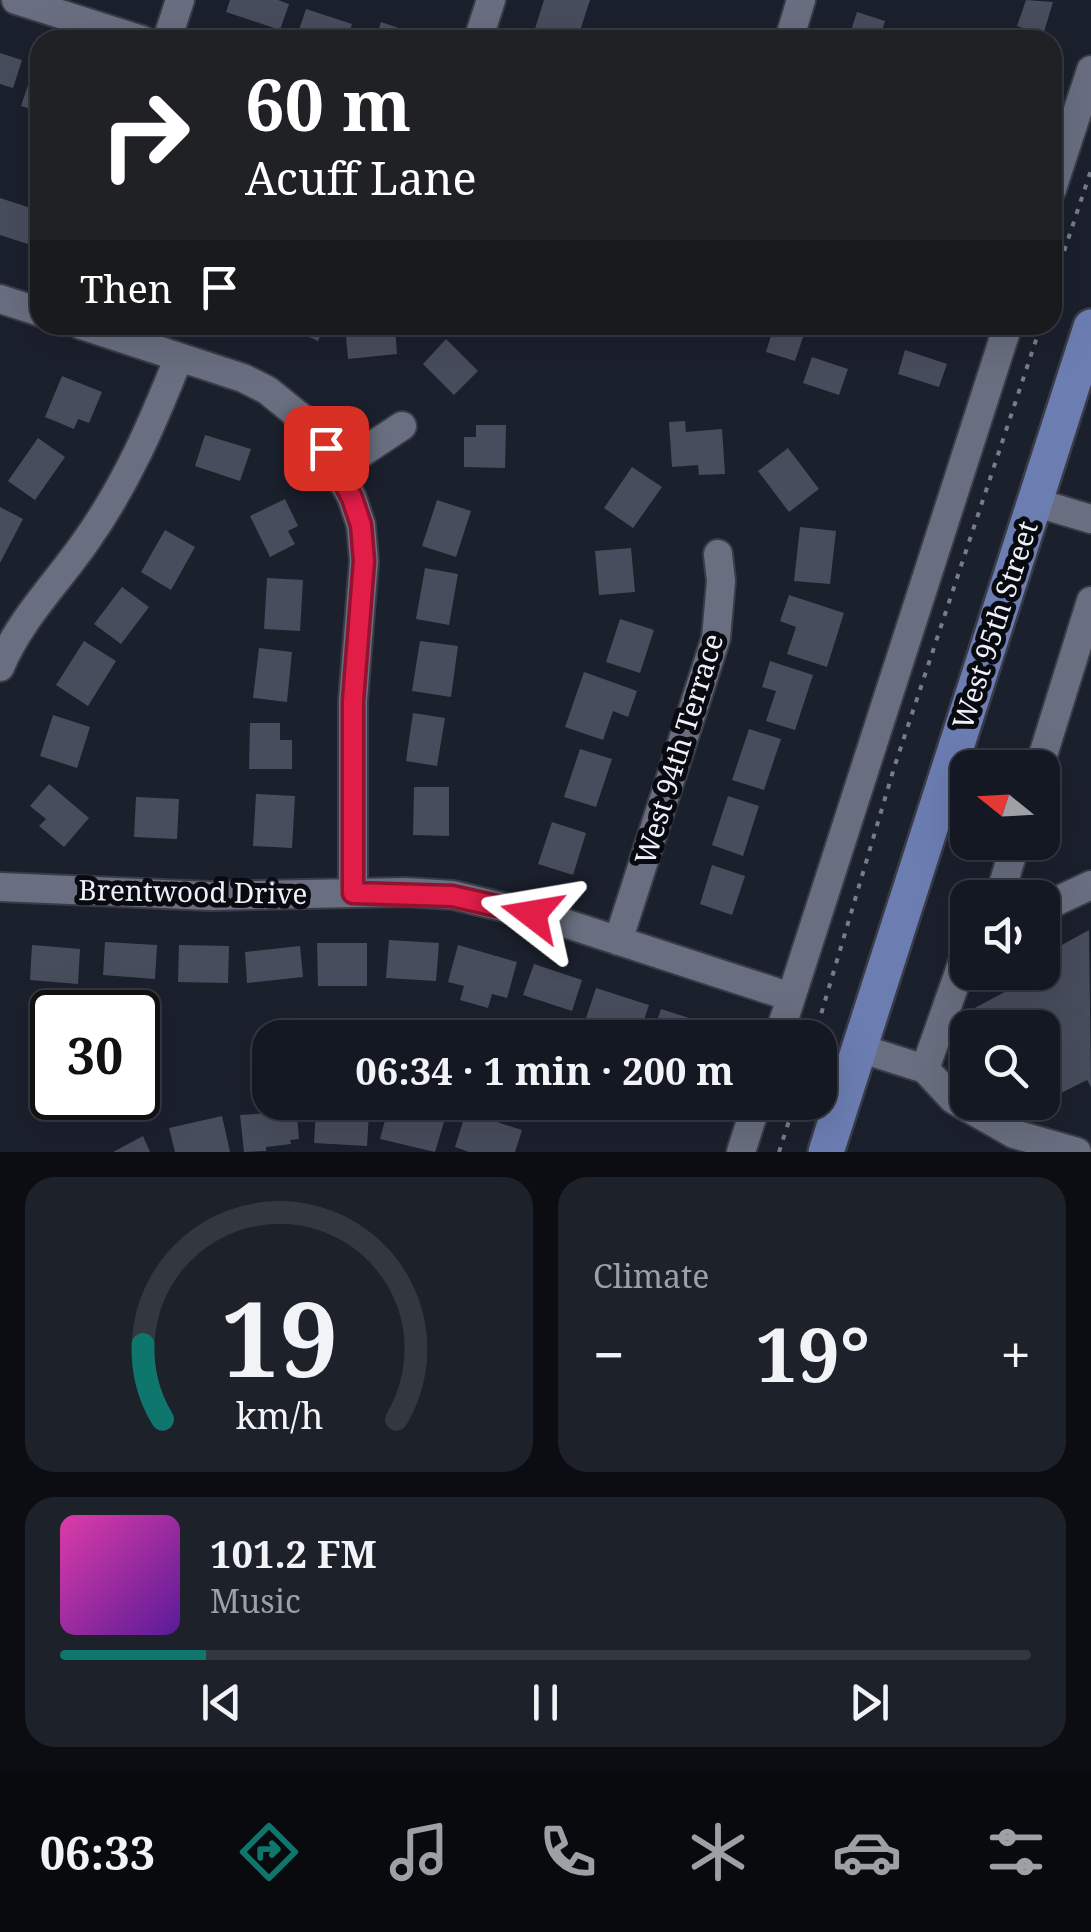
<!DOCTYPE html>
<meta charset="utf-8">
<style>
:root{--surface:#141822;--page:#1d212a;--text:#f1f3f6;--muted:#9da0a5;--line:#333740;--accent:#0f766e}
body{margin:0;font-family:"Noto Serif",serif;background:var(--page);color:var(--text);height:100vh;display:flex;flex-direction:column;font-size:38px;white-space:nowrap}
*{box-sizing:border-box;margin:0}
p{font-size:32px;color:var(--muted)}
.icon{flex:none;width:55px;height:55px;fill:none;stroke:currentColor;stroke-width:2;stroke-linecap:round;stroke-linejoin:round}
.map{position:relative;height:1152px;overflow:hidden}
.drawer{display:flex;flex-direction:column;gap:25px;padding:25px;background:#0b0d13;flex:1}
.drawer>*{flex:none}
.guide{position:absolute;left:30px;top:30px;width:1032px;height:305px;border-radius:30px;box-shadow:0 10px 40px #0002,0 0 0 2px var(--line);background:#202124;color:#fff;overflow:hidden}
.needle{width:65px;rotate:288deg}
.fabs{position:absolute;left:950px;top:750px;display:grid;gap:20px}
.fabs a{display:grid;place-items:center;width:110px;height:110px;border-radius:20px;background:var(--surface);box-shadow:0 10px 40px #0002,0 0 0 2px var(--line);font-size:50px}
.speed{position:absolute;left:30px;top:990px;display:flex;gap:20px;font-size:50px;font-weight:700;text-align:center}
.speed>*{display:grid;place-content:center;width:130px;height:130px;border-radius:50%;background:var(--surface);box-shadow:0 10px 40px #0002,0 0 0 2px var(--line);line-height:1}
.speed .limit{border:5px solid #111;border-radius:15px;background:#fff;color:#111}
.pin{position:absolute;display:grid;place-items:center;width:85px;height:85px;color:#fff;margin:-42px;border-radius:20px;box-shadow:0 5px 15px #0006}
.me{position:absolute;width:110px;margin:-55px;rotate:284deg;stroke-linejoin:round;filter:drop-shadow(0 0 8px #0008)}
.turn{display:flex;align-items:center;gap:35px;height:210px;padding:0 50px;font-size:45px}
.turn .icon{width:130px;height:130px;stroke-width:2.5}
.turn b{display:block;font-size:70px;line-height:85px}
.then{display:flex;align-items:center;height:95px;padding:0 50px;background:#0003;gap:20px;font-size:38px}
.big{font-size:75px;font-weight:700;line-height:1.1}
.drawer .widget{flex:1;display:flex;flex-direction:column;justify-content:center;gap:15px;min-width:0;padding:0 35px;border-radius:30px;background:var(--page)}
.drawer .dial{align-items:center;gap:0}
.dial svg{height:260px;overflow:visible;fill:none;stroke:var(--line);stroke-width:7;stroke-linecap:round;text-anchor:middle}
.dial text{fill:var(--text);stroke:none}
.song{display:flex;align-items:center;gap:30px}
.cover{width:120px;height:120px;border-radius:15px;background:linear-gradient(135deg,hsl(320 70% 55%),hsl(270 70% 35%))}
.played{height:10px;border-radius:5px;background:linear-gradient(90deg,var(--accent) 15%,var(--line) 15%)}
.keys{display:flex;justify-content:space-around;direction:ltr}
.heat{display:flex;justify-content:space-between;align-items:center;font-size:55px;direction:ltr}
.drawer .tiles{flex:1;display:grid;gap:25px;grid-template-columns:1fr 1fr}
.widget:last-child{grid-column:span 2}
.trip{position:absolute;left:252px;top:1020px;width:585px;height:100px;border-radius:30px;background:var(--surface);box-shadow:0 10px 40px #0002,0 0 0 2px var(--line);font-weight:700;line-height:100px;text-align:center}
.dock{display:flex;height:160px;justify-content:space-around;align-items:center;background:#080a0e;color:var(--muted)}
.dock .icon{width:70px;height:70px}
.dock .current{color:var(--accent)}
.dock b{font-size:45px;color:var(--text)}
.map>svg:first-child{display:block}
.building{fill:#484d5d}
.lines{fill:none;stroke-linecap:round;stroke-linejoin:round}
.minor-casing{stroke:#393c47;stroke-width:32}
.major-casing{stroke:#393c47;stroke-width:40}
.path{stroke:#797d88;stroke-width:4;stroke-dasharray:5 8;stroke-linecap:butt}
.minor{stroke:#696f80;stroke-width:28}
.major{stroke:#6c7db2;stroke-width:35}
.route-casing{stroke:#92132f;stroke-width:25}
.route{stroke:#e11d48;stroke-width:18}
.labels{text-anchor:middle;stroke-width:10;stroke-linejoin:round;paint-order:stroke}
.street-label{font-size:28px;fill:#ecf0f9;stroke:#080a10}
</style>
<div class="map">
<svg width="1091" height="1152" viewBox="0 0 1091 1152">
<rect width="100%" height="100%" fill="#1b202d"/>
<!-- building -->
<path class="building" d="M 230,0 L 278,0 L 289,4 L 280,30 L 226,12 Z
M 544,0 L 590,0 L 577,40 L 560,40 L 534,32 Z
M 1026,0 L 1053,2 L 1043,35 L 1017,26 Z
M 306,9 L 352,24 L 347,40 L 321,40 L 298,33 Z
M 857,12 L 885,21 L 879,40 L 848,40 Z
M 381,22 L 419,35 L 417,40 L 375,40 Z
M 696,30 L 726,39 L 725,40 L 693,40 Z
M 0,53 L 22,60 L 13,88 L 0,84 Z
M 32,73 L 40,75 L 40,112 L 21,106 Z
M 0,198 L 40,211 L 40,226 L 34,246 L 0,235 Z
M 282,325 L 325,325 L 318,341 Z
M 395,325 L 397,354 L 348,359 L 345,326 Z
M 704,325 L 732,325 L 729,334 Z
M 759,325 L 807,325 L 795,361 L 766,352 L 771,336 L 757,331 Z
M 446,339 L 478,371 L 454,395 L 423,364 Z
M 905,350 L 947,364 L 939,387 L 898,374 Z
M 812,357 L 848,369 L 839,395 L 803,383 Z
M 62,376 L 102,392 L 89,423 L 78,419 L 74,429 L 45,417 Z
M 685,421 L 686,432 L 722,429 L 725,474 L 699,475 L 698,465 L 672,467 L 669,422 Z
M 476,425 L 506,425 L 505,468 L 464,467 L 464,437 L 476,437 Z
M 205,435 L 251,449 L 240,481 L 195,466 Z
M 38,438 L 65,457 L 35,500 L 8,481 Z
M 788,448 L 819,489 L 789,512 L 758,471 Z
M 632,467 L 662,487 L 633,528 L 604,508 Z
M 285,499 L 298,526 L 288,531 L 295,544 L 270,557 L 250,516 Z
M 437,500 L 471,511 L 456,557 L 422,546 Z
M 0,507 L 23,519 L 0,563 Z
M 800,527 L 836,531 L 830,584 L 794,581 Z
M 165,530 L 195,547 L 171,590 L 141,572 Z
M 631,548 L 635,592 L 599,595 L 595,551 Z
M 425,568 L 458,574 L 449,625 L 416,619 Z
M 267,578 L 303,580 L 300,631 L 264,629 Z
M 122,587 L 149,607 L 121,644 L 94,624 Z
M 789,595 L 844,613 L 827,667 L 787,654 L 796,627 L 780,621 Z
M 620,619 L 654,630 L 640,673 L 606,662 Z
M 84,641 L 116,661 L 88,706 L 56,685 Z
M 420,641 L 458,646 L 451,697 L 412,691 Z
M 259,648 L 292,652 L 287,702 L 253,698 Z
M 770,661 L 813,675 L 795,730 L 766,721 L 776,691 L 762,687 Z
M 584,672 L 637,691 L 628,717 L 613,711 L 603,740 L 565,727 Z
M 413,713 L 445,718 L 437,766 L 406,761 Z
M 53,715 L 90,727 L 77,768 L 40,756 Z
M 250,723 L 280,723 L 280,740 L 292,740 L 292,769 L 249,769 Z
M 749,729 L 781,739 L 764,790 L 732,780 Z
M 580,749 L 612,759 L 596,807 L 564,797 Z
M 49,784 L 89,818 L 64,847 L 39,826 L 46,819 L 30,806 Z
M 414,787 L 449,787 L 449,836 L 413,835 Z
M 256,794 L 295,796 L 292,848 L 253,846 Z
M 728,796 L 759,806 L 743,856 L 712,845 Z
M 136,797 L 179,799 L 177,839 L 134,837 Z
M 552,822 L 586,833 L 573,875 L 538,864 Z
M 712,865 L 745,876 L 732,915 L 700,904 Z
M 1089,930 L 1091,1087 L 1087,1080 L 1057,1095 L 1051,1081 L 1042,1085 L 1042,1028 L 978,1028 L 969,1011 L 1035,976 L 1034,972 L 1042,972 L 1042,956 Z
M 389,940 L 439,943 L 436,981 L 386,978 Z
M 105,942 L 157,945 L 155,979 L 103,975 Z
M 317,943 L 367,943 L 367,986 L 318,986 Z
M 32,945 L 80,949 L 78,984 L 30,980 Z
M 179,945 L 229,946 L 228,983 L 178,982 Z
M 458,945 L 517,962 L 507,998 L 492,994 L 488,1008 L 460,1000 L 464,986 L 448,982 Z
M 300,946 L 303,977 L 247,983 L 245,952 Z
M 534,964 L 582,980 L 572,1011 L 523,995 Z
M 596,988 L 649,1005 L 638,1038 L 606,1038 L 582,1030 Z
M 661,1009 L 708,1024 L 704,1038 L 651,1038 Z
M 269,1102 L 296,1102 L 299,1139 L 290,1140 L 291,1144 L 266,1147 L 266,1151 L 244,1152 L 240,1115 L 271,1113 Z
M 390,1102 L 414,1102 L 447,1112 L 435,1152 L 380,1139 Z
M 316,1110 L 369,1113 L 367,1146 L 314,1143 Z
M 466,1112 L 522,1130 L 515,1152 L 469,1152 L 455,1147 Z
M 222,1116 L 230,1152 L 175,1152 L 169,1128 Z
M 143,1136 L 150,1152 L 113,1152 Z"/>
<g class="lines">
<!-- minor casing -->
<g class="minor-casing">
<path id="minor" d="M 16,0 L 142,40
M 167,40 L 180,0
M 478,40 L 491,0
M 789,40 L 801,0
M 1052,189 L 1091,70
M 0,299 L 40,312
M 81,325 L 243,378 L 267,390 L 314,428 L 352,498 L 361,525 L 364,561 L 353,701 L 353,893
M 337,469 L 402,426
M 1034,502 L 1091,519
M 0,667 C 20,619 57,583 86,541 C 127,483 153,422 179,357
M 1039,768 L 1091,601
M 0,887 L 210,896 L 406,892 L 453,895 L 552,919 L 791,997
M 999,898 L 1016,842
M 1042,908 L 1091,885
M 618,941 L 716,638 L 721,581 L 718,554
M 778,1038 L 1008,325
M 859,1048 L 925,1069 L 968,947
M 925,1069 L 953,1099 L 1014,1134 L 1077,1152
M 741,1152 L 757,1102"/>
</g>
<!-- major casing -->
<g class="major-casing">
<path id="major" d="M 826,1152 L 1091,327"/>
</g>
<!-- path -->
<path class="path" d="M 1052,288 L 1091,170
M 814,1038 L 894,768 L 1041,325
M 779,1152 L 795,1102"/>
<!-- minor -->
<use href="#minor" class="minor"/>
<!-- major -->
<use href="#major" class="major"/>
</g>
<g class="lines">
<!-- route casing -->
<g class="route-casing">
<path id="route" d="M 326,448 L 352,498 L 361,525 L 364,561 L 353,701 L 353,893 L 452,896 L 532,914"/>
</g>
<!-- route -->
<use href="#route" class="route"/>
</g>
<g class="labels">
<!-- street labels -->
<g class="street-label">
<text transform="translate(995 625) rotate(-72)" y="10">West 95th Street</text>
<text transform="translate(679 749) rotate(-73)" y="10">West 94th Terrace</text>
<text transform="translate(193 892) rotate(1)" y="10">Brentwood Drive</text>
</g>
</g>
</svg>
<div class="fabs">
<a><svg class="needle" viewBox="-14 -14 28 28"><path d="M0-13l5 13h-10z" fill="#e53935"/><path d="M0 13l5-13h-10z" fill="#9da0a5"/></svg></a>
<a><svg class="icon" aria-label="sound" viewBox="0 0 24 24"><path d="M4 9h4l5-4v14l-5-4H4zM17 9q2 3 0 6"/></svg></a>
<a><svg class="icon" aria-label="search" viewBox="0 0 24 24"><circle cx="10" cy="10" r="6"/><path d="M15 15l6 6"/></svg></a>
</div>
<div class="speed"><div class="limit">30</div></div>
<div class="pin" style="left:326px;top:448px;background:#d93025"><svg class="icon" aria-label="arrive" viewBox="0 0 24 24"><path d="M6 21V4h12l-3 4 3 4H6"/></svg></div>
<svg class="me" style="left:532px;top:914px" viewBox="-20 -20 40 40"><path d="M0-17L14 15 0 8-14 15z" fill="#e11d48" stroke="#fff" stroke-width="4"/></svg>
<div class="trip">06:34 · 1 min · 200 m</div>
<div class="guide">
<div class="turn"><svg class="icon" aria-label="right" viewBox="0 0 24 24"><path d="M7 20v-9h11M14 6l5 5-5 5"/></svg><div><b>60 m</b>Acuff Lane</div></div>
<div class="then">Then<svg class="icon" aria-label="arrive" viewBox="0 0 24 24"><path d="M6 21V4h12l-3 4 3 4H6"/></svg></div>
</div>
</div>
<section class="drawer">
<div class="tiles">
<div class="widget dial"><svg viewBox="0 0 100 80">
<path d="M14 69A42 42 0 1 1 86 69"/>
<path d="M14 69A42 42 0 0 1 8 46" stroke="#0f766e"/>
<text x="50" y="56" font-size="32" font-weight="700">19</text>
<text x="50" y="72" font-size="11">km/h</text>
</svg></div>
<div class="widget"><p>Climate</p>
<div class="heat"><a>−</a><b class="big">19°</b><a>+</a></div>
</div>
<div class="widget">
<div class="song"><i class="cover"></i><div><b>101.2 FM</b><p>Music</p></div></div>
<div class="played"></div>
<div class="keys"><svg class="icon" aria-label="previous" viewBox="0 0 24 24"><path d="M18 5L8 12l10 7zM5 5v14"/></svg><svg class="icon" aria-label="pause" viewBox="0 0 24 24"><path d="M8 5v14M16 5v14"/></svg><svg class="icon" aria-label="next" viewBox="0 0 24 24"><path d="M6 5l10 7-10 7zM19 5v14"/></svg></div>
</div>
</div>
</section>
<nav class="dock">
<b>06:33</b>
<svg class="icon current" aria-label="directions" viewBox="0 0 24 24"><path d="M12 3l9 9-9 9-9-9zM9 14v-3h6M13 9l2 2-2 2"/></svg>
<svg class="icon" aria-label="music" viewBox="0 0 24 24"><path d="M9 18V5l10-2v13"/><circle cx="6" cy="18" r="3"/><circle cx="16" cy="16" r="3"/></svg>
<svg class="icon" aria-label="phone" viewBox="0 0 24 24"><path d="M5 4h4l2 5-3 2q2 4 5 5l2-3 5 2v4C11 20 4 13 5 4z"/></svg>
<svg class="icon" aria-label="climate" viewBox="0 0 24 24"><path d="M12 3v18M4 7l16 10M4 17L20 7"/></svg>
<svg class="icon" aria-label="car" viewBox="0 0 24 24"><path d="M5 17H2v-5l4-1 3-4h7l3 4 3 1v5h-3M9 17h6M6 11h13"/><circle cx="7" cy="17" r="2"/><circle cx="17" cy="17" r="2"/></svg>
<svg class="icon" aria-label="filters" viewBox="0 0 24 24"><path d="M4 7h16M4 17h16"/><circle cx="9" cy="7" r="2"/><circle cx="15" cy="17" r="2"/></svg>
</nav>
